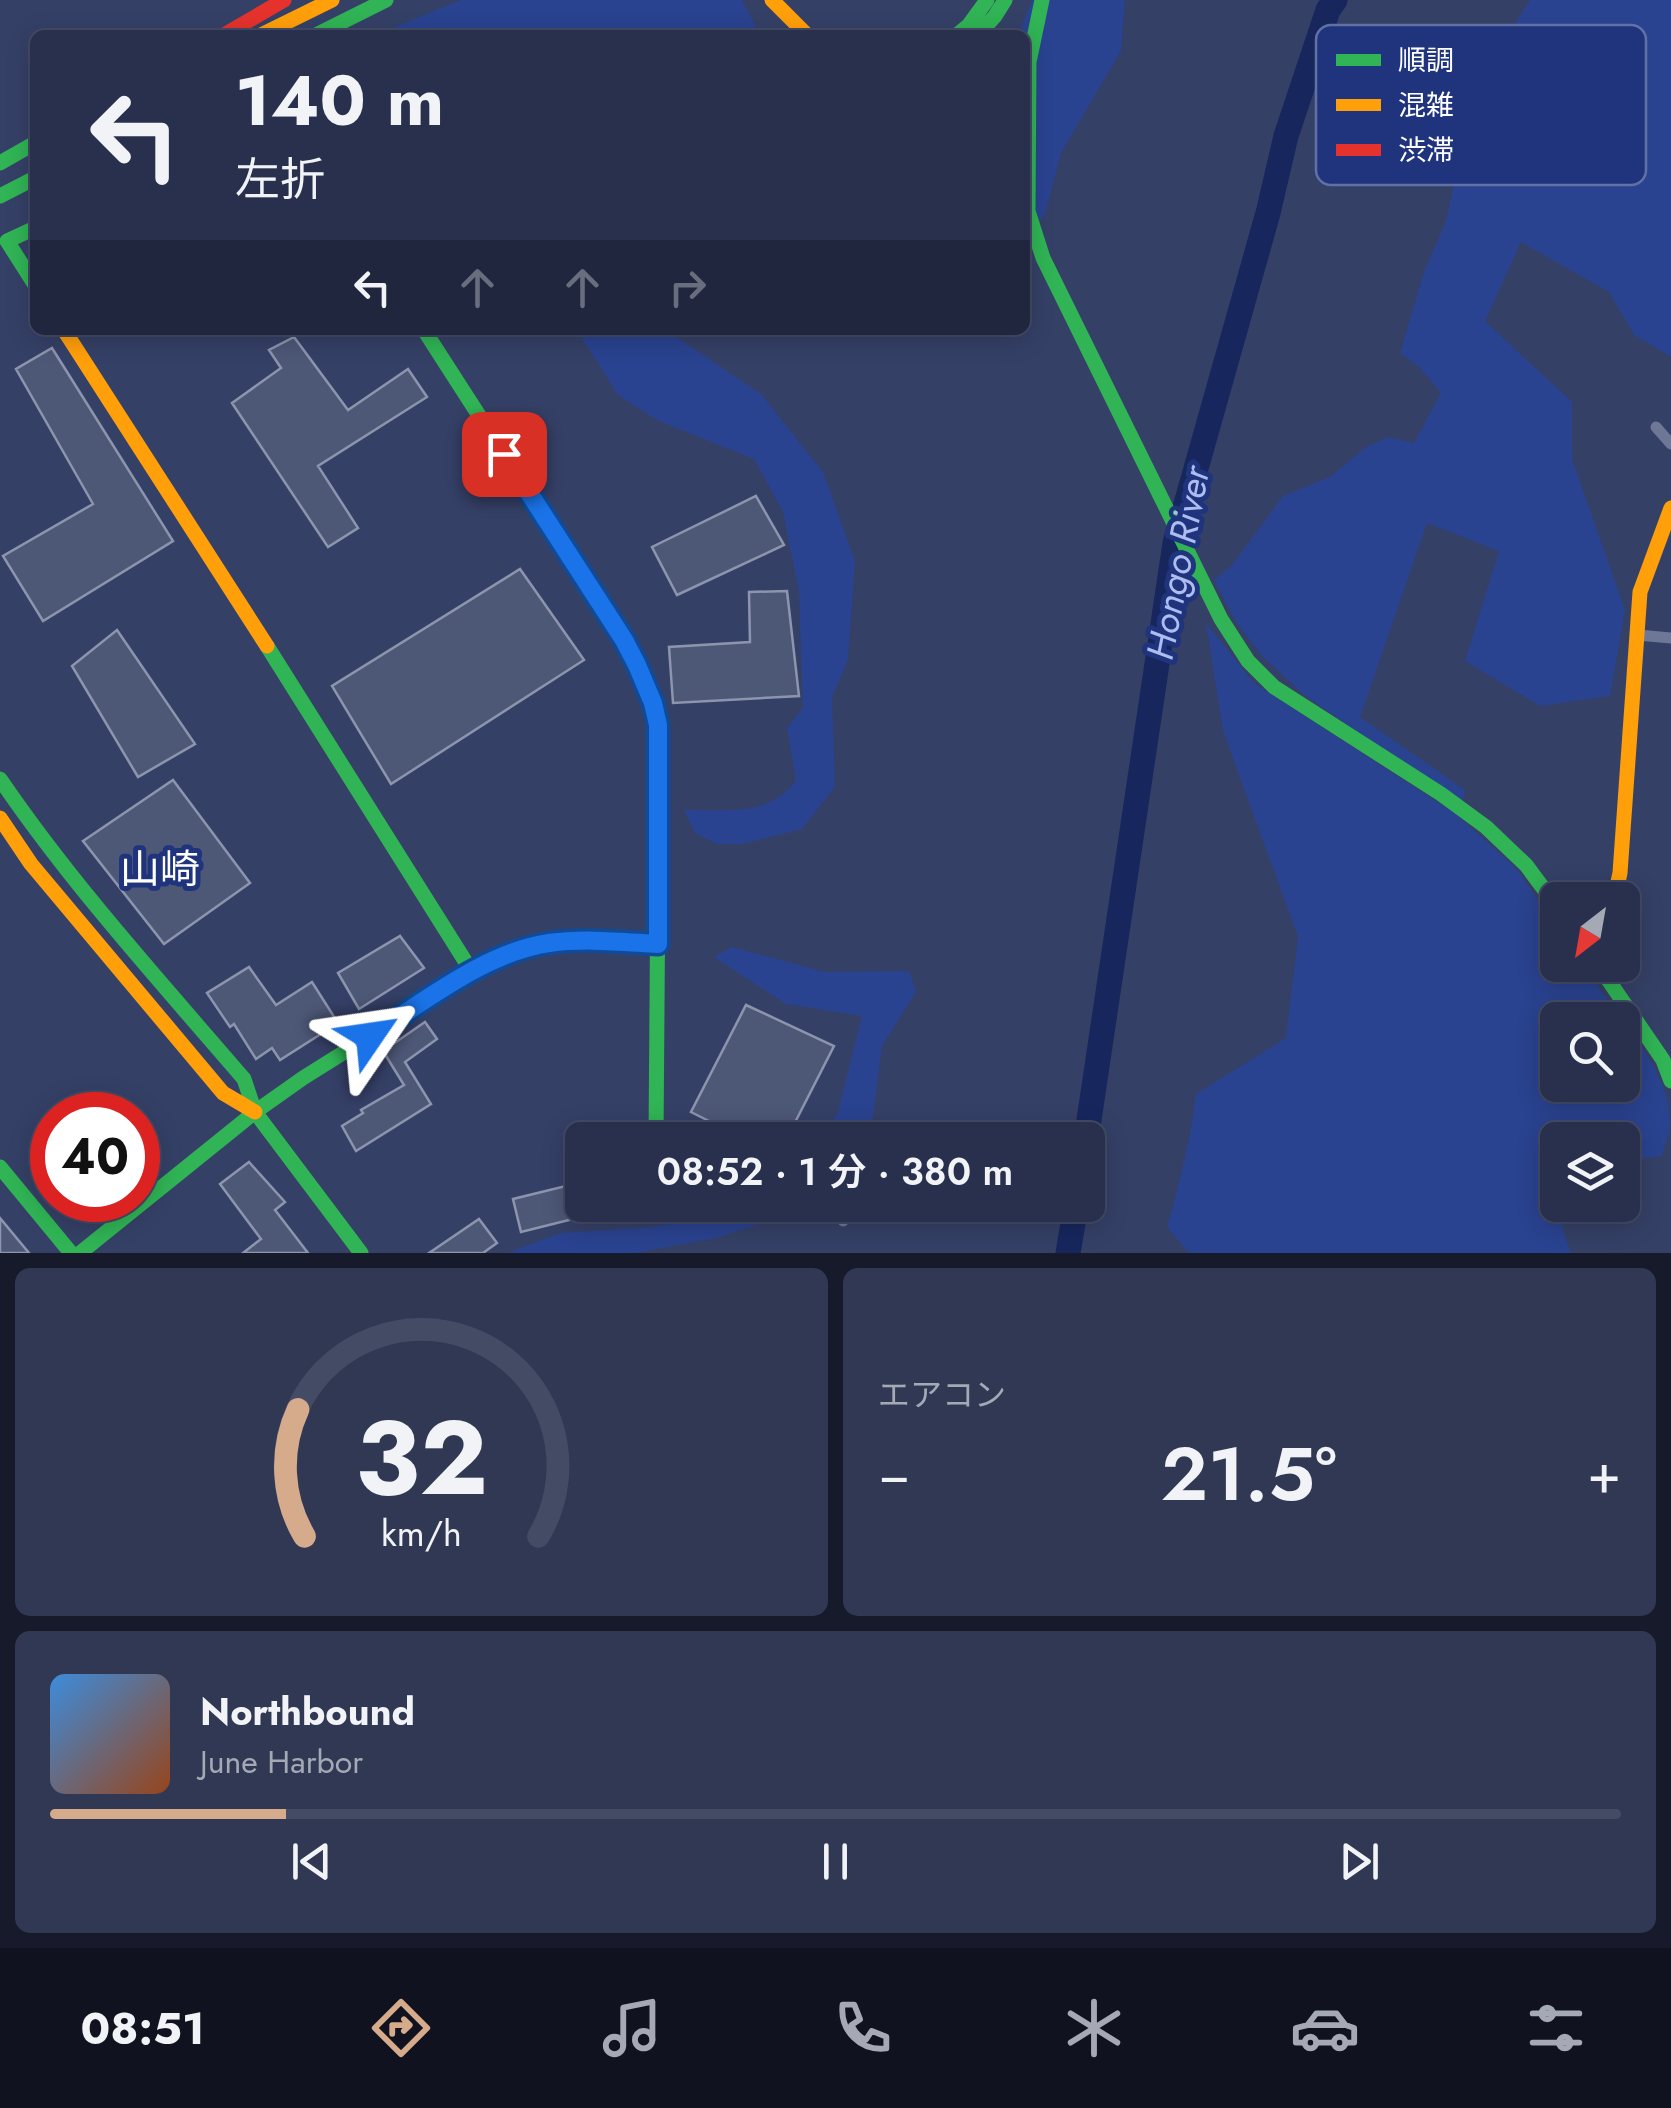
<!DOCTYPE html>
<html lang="ja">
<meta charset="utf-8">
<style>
:root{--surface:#28304d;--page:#303854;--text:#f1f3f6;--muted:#a5a9b6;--line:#444b65;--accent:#d6ab8b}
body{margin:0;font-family:Jost,"Noto Sans JP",sans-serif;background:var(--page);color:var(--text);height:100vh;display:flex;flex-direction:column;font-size:38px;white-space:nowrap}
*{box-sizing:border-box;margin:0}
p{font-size:32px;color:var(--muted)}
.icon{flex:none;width:55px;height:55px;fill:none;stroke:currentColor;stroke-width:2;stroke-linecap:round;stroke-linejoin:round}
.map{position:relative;height:1253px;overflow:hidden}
.drawer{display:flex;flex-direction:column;gap:15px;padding:15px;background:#161a2a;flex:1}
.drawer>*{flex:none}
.hud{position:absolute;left:30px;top:30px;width:1000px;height:305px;border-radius:15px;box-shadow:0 5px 25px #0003,0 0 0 2px var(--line);background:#28304d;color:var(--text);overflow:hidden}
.needle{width:65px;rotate:211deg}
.controls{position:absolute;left:1540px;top:882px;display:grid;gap:20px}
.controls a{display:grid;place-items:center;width:100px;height:100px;border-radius:15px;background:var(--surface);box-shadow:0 5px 25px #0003,0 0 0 2px var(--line);font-size:50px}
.speed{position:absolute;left:30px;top:1092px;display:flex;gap:20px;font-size:50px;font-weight:700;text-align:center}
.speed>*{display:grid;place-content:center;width:130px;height:130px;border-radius:50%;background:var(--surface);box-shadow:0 5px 25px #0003,0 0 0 2px var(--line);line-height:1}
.speed .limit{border:15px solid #d22;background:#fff;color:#111}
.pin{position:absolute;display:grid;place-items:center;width:85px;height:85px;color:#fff;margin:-42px;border-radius:20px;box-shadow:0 5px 15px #0006}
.me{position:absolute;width:110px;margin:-55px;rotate:58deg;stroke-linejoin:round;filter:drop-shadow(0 0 8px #0008)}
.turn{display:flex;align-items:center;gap:35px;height:210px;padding:0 40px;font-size:45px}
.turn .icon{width:130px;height:130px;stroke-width:2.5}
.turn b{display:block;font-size:70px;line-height:85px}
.lanes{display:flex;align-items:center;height:95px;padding:0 40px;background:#0003;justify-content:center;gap:50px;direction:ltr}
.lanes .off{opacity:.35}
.big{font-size:75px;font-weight:600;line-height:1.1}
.drawer .widget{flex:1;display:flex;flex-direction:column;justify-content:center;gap:15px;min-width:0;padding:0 35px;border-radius:15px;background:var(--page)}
.drawer .dial{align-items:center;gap:0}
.dial svg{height:260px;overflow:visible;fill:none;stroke:var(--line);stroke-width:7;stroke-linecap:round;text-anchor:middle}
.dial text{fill:var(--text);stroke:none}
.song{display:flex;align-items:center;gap:30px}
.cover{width:120px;height:120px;border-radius:15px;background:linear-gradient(135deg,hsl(210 70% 55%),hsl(20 70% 35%))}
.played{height:10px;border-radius:5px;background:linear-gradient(90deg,var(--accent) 15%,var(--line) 15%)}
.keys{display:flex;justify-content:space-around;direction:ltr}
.heat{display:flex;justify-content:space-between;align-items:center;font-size:55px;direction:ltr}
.drawer .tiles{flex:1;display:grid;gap:15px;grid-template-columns:1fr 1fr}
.widget:last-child{grid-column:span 2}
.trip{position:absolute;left:565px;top:1122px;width:540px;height:100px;border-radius:15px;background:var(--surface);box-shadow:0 5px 25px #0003,0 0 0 2px var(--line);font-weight:600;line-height:100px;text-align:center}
.tab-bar{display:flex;height:160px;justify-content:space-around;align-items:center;background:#10131f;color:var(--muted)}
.tab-bar .icon{width:70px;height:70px}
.tab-bar .active{color:var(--accent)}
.tab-bar b{font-size:45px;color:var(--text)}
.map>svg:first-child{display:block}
.green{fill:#2a4390}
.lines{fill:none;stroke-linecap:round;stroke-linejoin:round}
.river{stroke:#17275e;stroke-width:25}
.building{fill:#4d5877;stroke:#8d94ad;stroke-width:2.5}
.street{stroke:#6f7796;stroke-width:11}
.fast{stroke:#30b455;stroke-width:15}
.slow{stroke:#ff9f0a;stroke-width:15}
.jam{stroke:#e5322d;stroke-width:15}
.route-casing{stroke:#114b97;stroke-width:25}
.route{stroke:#1a73e8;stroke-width:18}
.labels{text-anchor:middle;stroke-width:10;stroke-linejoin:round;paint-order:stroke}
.water-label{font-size:38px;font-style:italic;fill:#adbdef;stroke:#1f347d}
.quarter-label{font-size:40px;fill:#fff;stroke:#1f347d}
.key{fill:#1f347d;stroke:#6271a4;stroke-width:2.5}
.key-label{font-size:28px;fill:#fff}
</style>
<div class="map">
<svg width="1671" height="1253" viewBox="0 0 1671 1253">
<rect width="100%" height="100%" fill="#354067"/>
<!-- green -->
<path class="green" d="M 461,0 L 742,0 L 760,35 L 375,35 Z
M 1032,0 L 1125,0 L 1121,51 L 1061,153 L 1045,214 L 1025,239 L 1025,35 L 1018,35 Z
M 1530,0 L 1671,0 L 1671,357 L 1634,335 L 1609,292 L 1521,242 L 1485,321 L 1572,402 L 1572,459 L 1625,610 L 1610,696 L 1540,706 L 1465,661 L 1499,551 L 1427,523 L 1360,717 L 1465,790 L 1462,803 L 1304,695 L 1263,657 L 1236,622 L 1214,580 L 1231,566 L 1283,496 L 1330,477 L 1366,447 L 1388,437 L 1414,443 L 1441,393 L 1419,367 L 1400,353 L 1424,272 L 1446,221 L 1484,43 L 1514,25 Z
M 577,330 L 666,330 L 761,394 L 823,472 L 855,561 L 848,660 L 832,697 L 835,787 L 802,829 L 742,844 L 717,844 L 695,833 L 684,810 C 727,809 766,818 796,781 L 787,728 L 803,708 L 799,591 L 783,512 L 754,459 L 657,420 L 618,395 Z
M 1206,623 L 1254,683 L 1456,814 L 1517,869 L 1557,930 L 1558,965 L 1582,965 L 1622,1020 L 1558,1020 L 1558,1085 L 1622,1085 L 1622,1020 C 1644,1049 1671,1085 1670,1124 C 1669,1134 1665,1145 1662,1156 L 1623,1161 L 1622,1140 L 1558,1140 L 1557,1171 L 1543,1173 L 1571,1253 L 1189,1253 L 1167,1227 C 1180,1183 1190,1140 1196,1094 L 1286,1038 L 1298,937 L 1223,731 Z
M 732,947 L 825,972 L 909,971 L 916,992 L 882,1046 L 870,1140 L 801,1140 L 837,1116 L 862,1016 L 786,1004 L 714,957 Z
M 708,1205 L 860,1205 L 858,1220 L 803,1210 L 716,1238 L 635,1253 L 507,1253 L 561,1233 L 655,1227 L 687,1220 Z"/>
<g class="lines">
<!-- river -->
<path class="river" d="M 1086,1140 L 1175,543 L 1268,213 L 1286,136 L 1328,10 L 1335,0
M 1068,1253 L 1076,1205"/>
</g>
<!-- building -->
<path class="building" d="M 294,337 L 348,410 L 408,369 L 427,397 L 318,466 L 358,528 L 328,547 L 232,403 L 281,368 L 269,350 Z
M 52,348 L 173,541 L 43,621 L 3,556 L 93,504 L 16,369 Z
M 756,496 L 784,545 L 677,595 L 652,547 Z
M 520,569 L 584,660 L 391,784 L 332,686 Z
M 787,591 L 799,696 L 673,703 L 669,647 L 750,642 L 749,592 Z
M 117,630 L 195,744 L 138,777 L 72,666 Z
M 173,780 L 250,883 L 164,944 L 83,841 Z
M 400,936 L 424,968 L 359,1009 L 338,973 Z
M 249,967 L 276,1005 L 312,982 L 338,1023 L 280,1060 L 272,1048 L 256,1059 L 234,1024 L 230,1027 L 207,993 Z
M 746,1005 L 834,1046 L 786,1140 L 747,1140 L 691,1112 Z
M 425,1022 L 437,1039 L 405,1062 L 431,1104 L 356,1151 L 342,1126 L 363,1113 L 361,1110 L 404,1085 L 383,1051 Z
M 249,1162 L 285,1202 L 275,1210 L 308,1253 L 243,1253 L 261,1239 L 220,1184 Z
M 582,1182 L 582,1205 L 613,1205 L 613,1209 L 521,1232 L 513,1199 Z
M 0,1218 L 29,1253 L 0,1253 Z
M 479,1219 L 497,1243 L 483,1253 L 429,1253 Z"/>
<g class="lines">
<!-- street -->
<path class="street" d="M 1656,427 L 1671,444
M 1638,635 L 1671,638
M 656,1205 L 656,1212 L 720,1205
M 842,1205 L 843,1221"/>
<!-- fast -->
<path class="fast" d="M 1042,0 L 1029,62 L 1028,211 L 1043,258 L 1221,619 L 1248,661 L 1274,687 L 1441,794 L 1486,827 L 1526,865 L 1558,908
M 316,35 L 386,0
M 957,35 L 969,25 L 987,0
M 978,35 L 995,16 L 1005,0
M 0,163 L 35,143
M 0,196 L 35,178
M 35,228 L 7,241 L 35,285
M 424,330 L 624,641 L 647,688 L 655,713 L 659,740 L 656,1140
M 267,646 L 472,972
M 0,779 C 73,886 160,981 244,1079 L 255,1112 L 361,1253
M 1598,965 L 1663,1060 L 1671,1081
M 0,1167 L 71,1253
M 80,1253 L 255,1112 L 303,1078 L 472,972 L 519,949 L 546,943 L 580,940 L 658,943"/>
<!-- slow -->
<path class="slow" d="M 772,0 L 807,35
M 261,35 L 332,0
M 64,330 L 267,646
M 0,818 L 31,864 L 223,1093 L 255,1112
M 1614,900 L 1620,873 L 1640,592 L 1671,508"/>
<!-- jam -->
<path class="jam" d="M 224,35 L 284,0"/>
</g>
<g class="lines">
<!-- route casing -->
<g class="route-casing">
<path id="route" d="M 370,1036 C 424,1002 486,952 549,943 C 585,938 622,942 658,944 L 658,725 L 653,703 L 637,665 L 624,640 L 504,454"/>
</g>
<!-- route -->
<use href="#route" class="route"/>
</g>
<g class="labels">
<!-- water labels -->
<g class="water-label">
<text transform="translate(1178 563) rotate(-79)" y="13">Hongo River</text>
</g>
<!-- quarter labels -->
<g class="quarter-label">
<text x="160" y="883">山崎</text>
</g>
</g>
<!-- legend -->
<rect x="1316" y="25" width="330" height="160" rx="15" class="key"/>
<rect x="1336" y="54" width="45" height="12" fill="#30b455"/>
<rect x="1336" y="99" width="45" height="12" fill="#ff9f0a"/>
<rect x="1336" y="144" width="45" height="12" fill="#e5322d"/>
<g class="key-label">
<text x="1398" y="70">順調</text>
<text x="1398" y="115">混雑</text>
<text x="1398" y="160">渋滞</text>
</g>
</svg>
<div class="controls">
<a><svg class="needle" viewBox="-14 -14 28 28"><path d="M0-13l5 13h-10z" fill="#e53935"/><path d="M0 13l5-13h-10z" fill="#a5a9b6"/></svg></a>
<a><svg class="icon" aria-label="search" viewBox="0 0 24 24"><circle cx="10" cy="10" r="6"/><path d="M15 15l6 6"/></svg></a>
<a><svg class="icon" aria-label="layers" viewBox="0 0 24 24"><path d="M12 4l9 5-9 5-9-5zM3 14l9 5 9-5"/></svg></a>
</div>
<div class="speed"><div class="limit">40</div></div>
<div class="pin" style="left:504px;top:454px;background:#d93025"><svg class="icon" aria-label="arrive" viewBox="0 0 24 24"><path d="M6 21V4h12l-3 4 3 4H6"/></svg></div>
<svg class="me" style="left:370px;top:1036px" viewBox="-20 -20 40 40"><path d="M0-17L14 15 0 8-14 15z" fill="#1a73e8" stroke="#fff" stroke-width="4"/></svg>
<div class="trip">08:52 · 1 分 · 380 m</div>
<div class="hud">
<div class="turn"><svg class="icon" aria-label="left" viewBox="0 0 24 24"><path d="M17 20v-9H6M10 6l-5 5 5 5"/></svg><div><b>140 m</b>左折</div></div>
<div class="lanes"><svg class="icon" aria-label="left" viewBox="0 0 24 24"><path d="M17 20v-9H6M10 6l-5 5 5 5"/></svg><svg class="icon off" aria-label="ahead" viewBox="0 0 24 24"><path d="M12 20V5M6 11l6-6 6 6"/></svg><svg class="icon off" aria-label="ahead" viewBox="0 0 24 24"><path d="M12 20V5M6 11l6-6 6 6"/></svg><svg class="icon off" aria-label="right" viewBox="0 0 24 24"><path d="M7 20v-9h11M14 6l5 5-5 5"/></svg></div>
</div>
</div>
<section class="drawer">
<div class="tiles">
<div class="widget dial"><svg viewBox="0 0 100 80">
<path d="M14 69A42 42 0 1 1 86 69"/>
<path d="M14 69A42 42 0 0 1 12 30" stroke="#d6ab8b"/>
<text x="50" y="56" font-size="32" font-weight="700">32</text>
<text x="50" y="72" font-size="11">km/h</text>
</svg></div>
<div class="widget"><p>エアコン</p>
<div class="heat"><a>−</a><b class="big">21.5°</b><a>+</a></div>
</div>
<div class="widget">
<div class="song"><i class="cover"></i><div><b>Northbound</b><p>June Harbor</p></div></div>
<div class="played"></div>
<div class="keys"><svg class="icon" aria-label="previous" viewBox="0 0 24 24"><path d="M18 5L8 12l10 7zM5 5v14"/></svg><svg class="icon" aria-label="pause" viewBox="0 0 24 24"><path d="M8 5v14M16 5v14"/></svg><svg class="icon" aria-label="next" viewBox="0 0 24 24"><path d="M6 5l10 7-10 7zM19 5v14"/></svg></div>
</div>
</div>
</section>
<nav class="tab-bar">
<b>08:51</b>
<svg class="icon active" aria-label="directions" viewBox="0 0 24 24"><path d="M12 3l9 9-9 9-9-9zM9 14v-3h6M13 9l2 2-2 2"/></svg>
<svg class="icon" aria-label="music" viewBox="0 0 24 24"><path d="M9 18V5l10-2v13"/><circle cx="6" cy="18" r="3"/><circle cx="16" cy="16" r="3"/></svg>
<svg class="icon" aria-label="phone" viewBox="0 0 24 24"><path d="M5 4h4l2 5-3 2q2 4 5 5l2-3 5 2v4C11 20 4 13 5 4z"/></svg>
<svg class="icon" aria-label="climate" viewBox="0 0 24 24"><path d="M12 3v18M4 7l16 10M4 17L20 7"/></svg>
<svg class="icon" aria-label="car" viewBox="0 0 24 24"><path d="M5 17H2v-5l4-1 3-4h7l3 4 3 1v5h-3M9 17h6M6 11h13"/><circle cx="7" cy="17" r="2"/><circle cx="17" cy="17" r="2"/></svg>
<svg class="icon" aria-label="filters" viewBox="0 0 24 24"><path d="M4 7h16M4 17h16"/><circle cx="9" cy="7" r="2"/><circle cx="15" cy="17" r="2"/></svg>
</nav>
